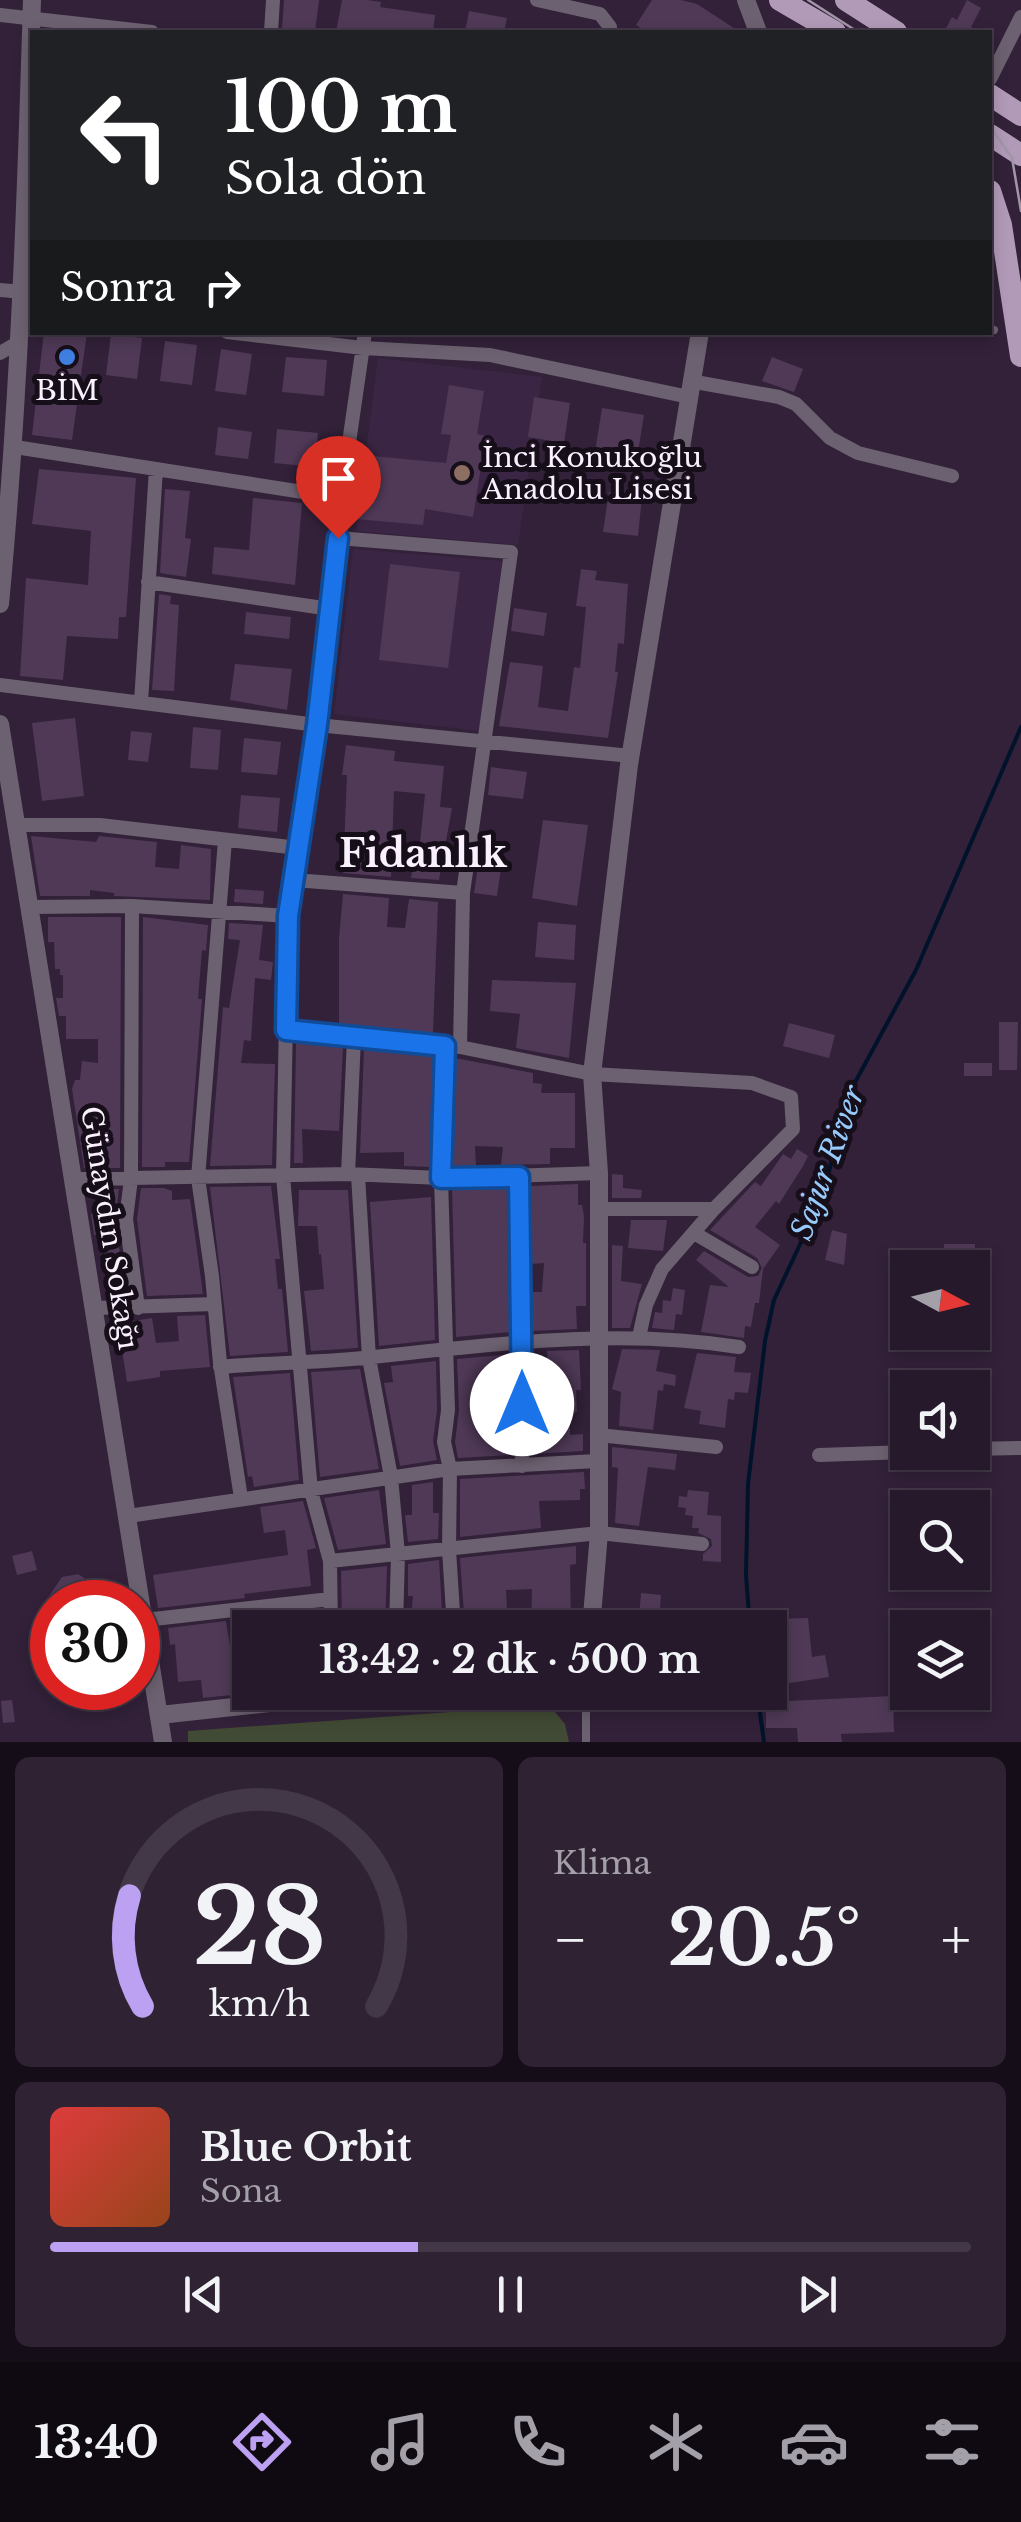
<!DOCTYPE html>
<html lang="tr">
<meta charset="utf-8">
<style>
:root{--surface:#26192b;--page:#2e2233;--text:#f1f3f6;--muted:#a4a0a9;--line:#423847;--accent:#bca0f2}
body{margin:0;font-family:"Libre Baskerville",serif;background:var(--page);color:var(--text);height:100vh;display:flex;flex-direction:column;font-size:38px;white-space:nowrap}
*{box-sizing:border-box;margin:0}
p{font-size:32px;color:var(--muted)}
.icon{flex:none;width:55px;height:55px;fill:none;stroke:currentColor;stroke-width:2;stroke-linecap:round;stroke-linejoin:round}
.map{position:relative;height:1742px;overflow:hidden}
.panel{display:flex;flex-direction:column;gap:15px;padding:15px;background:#150e18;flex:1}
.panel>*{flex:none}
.top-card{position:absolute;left:30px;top:30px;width:962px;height:305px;border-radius:0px;box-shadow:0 5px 15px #0003,0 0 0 2px var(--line);background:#202124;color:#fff;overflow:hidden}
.needle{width:65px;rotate:97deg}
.controls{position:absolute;left:890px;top:1250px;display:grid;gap:20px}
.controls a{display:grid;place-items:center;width:100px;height:100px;border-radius:0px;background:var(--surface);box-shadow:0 5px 15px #0003,0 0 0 2px var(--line);font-size:50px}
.speed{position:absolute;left:30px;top:1580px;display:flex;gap:20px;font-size:50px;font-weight:700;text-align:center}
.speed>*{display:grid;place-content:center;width:130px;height:130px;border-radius:50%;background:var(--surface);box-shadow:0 5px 15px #0003,0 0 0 2px var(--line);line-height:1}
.speed .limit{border:15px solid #d22;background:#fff;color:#111}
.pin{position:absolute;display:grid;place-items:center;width:85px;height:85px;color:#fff;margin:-102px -42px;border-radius:50% 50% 50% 0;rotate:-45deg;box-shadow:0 0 10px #0007}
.pin .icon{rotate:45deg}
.me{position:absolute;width:110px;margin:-55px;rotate:0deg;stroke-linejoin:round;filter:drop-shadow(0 0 8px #0008)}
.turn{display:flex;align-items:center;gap:35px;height:210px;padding:0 30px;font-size:45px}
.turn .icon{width:130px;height:130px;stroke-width:2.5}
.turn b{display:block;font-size:70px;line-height:85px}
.then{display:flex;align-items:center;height:95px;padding:0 30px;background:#0003;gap:20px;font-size:38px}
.big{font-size:75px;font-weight:700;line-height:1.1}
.panel .widget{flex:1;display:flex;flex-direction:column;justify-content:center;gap:15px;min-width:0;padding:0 35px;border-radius:15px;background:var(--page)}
.panel .dial{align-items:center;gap:0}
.dial svg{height:260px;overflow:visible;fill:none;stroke:var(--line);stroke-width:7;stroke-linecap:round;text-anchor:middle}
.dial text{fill:var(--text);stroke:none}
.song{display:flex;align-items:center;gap:30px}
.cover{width:120px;height:120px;border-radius:15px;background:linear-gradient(135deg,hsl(0 70% 55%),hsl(20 70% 35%))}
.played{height:10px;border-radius:5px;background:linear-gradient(90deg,var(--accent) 40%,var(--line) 40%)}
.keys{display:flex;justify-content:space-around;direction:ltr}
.heat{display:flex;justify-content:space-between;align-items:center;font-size:55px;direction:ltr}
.panel .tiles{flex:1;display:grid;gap:15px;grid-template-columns:1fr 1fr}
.widget:last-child{grid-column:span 2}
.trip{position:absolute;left:232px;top:1610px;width:555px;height:100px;border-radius:0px;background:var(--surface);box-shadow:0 5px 15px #0003,0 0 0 2px var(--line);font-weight:700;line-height:100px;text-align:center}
.tab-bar{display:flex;height:160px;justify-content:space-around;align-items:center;background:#0f0a11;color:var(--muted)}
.tab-bar .icon{width:70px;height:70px}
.tab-bar .current{color:var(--accent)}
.tab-bar b{font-size:45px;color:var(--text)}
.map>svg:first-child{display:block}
.built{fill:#3b2544}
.green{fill:#414a34}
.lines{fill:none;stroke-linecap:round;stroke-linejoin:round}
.stream{stroke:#00132a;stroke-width:4}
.building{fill:#4f3957}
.service{stroke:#6c6170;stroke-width:8}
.minor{stroke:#6c6170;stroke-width:14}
.tertiary{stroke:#6c6170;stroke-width:18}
.primary{stroke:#b09ab7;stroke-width:22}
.tram{stroke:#a295a8;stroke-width:2.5}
.route-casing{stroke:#114b97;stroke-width:25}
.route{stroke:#1a73e8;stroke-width:18}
.shop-dot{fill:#3f7fe0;stroke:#160e19;stroke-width:4}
.education-dot{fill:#8d6e63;stroke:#160e19;stroke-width:4}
.labels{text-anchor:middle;stroke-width:10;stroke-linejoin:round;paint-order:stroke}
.poi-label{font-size:28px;fill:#faf0fe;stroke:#160e19}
.street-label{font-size:28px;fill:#faf0fe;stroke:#160e19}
.water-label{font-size:30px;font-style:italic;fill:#97cafb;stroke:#160e19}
.district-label{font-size:38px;font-weight:bold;fill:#faf0fe;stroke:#160e19}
</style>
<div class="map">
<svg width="1021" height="1742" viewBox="0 0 1021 1742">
<rect width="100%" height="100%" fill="#322139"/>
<!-- built -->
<path class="built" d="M 378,358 L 542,377 L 518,545 L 356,531 Z
M 353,549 L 502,561 L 480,731 L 334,714 Z"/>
<!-- green -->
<path class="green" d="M 549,1705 L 565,1724 L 569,1742 L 188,1742 L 188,1731 Z"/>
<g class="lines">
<!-- stream -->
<path class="stream" d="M 750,1628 L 746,1575 L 748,1484 L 765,1341 L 774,1300 L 824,1193 L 846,1099 L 916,970 L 1021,727
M 757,1692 L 764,1742"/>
</g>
<!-- building -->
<path class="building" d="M 284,0 L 319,0 L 315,32 L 282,29 Z
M 342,0 L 367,0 L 381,2 L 380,7 L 435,15 L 433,32 L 336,32 Z
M 652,0 L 681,0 L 697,4 L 740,32 L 647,32 L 636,25 Z
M 967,0 L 981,8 L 971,27 L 981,32 L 944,32 L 952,17 L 957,20 Z
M 469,11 L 507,18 L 504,32 L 465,32 Z
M 44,332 L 87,332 L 72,440 L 32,435 Z
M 111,334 L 142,338 L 137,379 L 106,375 Z
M 165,341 L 197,345 L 192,385 L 160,381 Z
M 221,349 L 252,354 L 246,395 L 215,391 Z
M 286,357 L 327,360 L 324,396 L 282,392 Z
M 772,357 L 803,369 L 794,392 L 762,381 Z
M 449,385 L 484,391 L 477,434 L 486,436 L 473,517 L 425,509 L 423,525 L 356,519 L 362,455 L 446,463 L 451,435 L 441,434 Z
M 534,397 L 570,403 L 564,443 L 528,437 Z
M 602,408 L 644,415 L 637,458 L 595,452 Z
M 218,427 L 252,432 L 248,459 L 215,455 Z
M 277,429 L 318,433 L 315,467 L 274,463 Z
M 39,469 L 136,478 L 126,617 L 119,617 L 118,639 L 67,636 L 63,680 L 20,676 L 26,578 L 88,585 L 91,531 L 32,524 Z
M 165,489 L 190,491 L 185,538 L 191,539 L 186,577 L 160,573 Z
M 609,492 L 642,497 L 638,536 L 603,532 Z
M 253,498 L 302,503 L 295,585 L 212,574 L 214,547 L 249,550 Z
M 390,564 L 460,572 L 448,668 L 379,660 Z
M 581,569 L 597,571 L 595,580 L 628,584 L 624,644 L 618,643 L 615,672 L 618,672 L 608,738 L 499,726 L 510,662 L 543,666 L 538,707 L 568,711 L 574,667 L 580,668 L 586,607 L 576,606 Z
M 159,594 L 171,596 L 170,604 L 179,605 L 174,691 L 152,690 Z
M 514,608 L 547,613 L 544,636 L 511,631 Z
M 246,612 L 291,617 L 289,639 L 244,634 Z
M 235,664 L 292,669 L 287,710 L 230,700 Z
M 75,718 L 84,796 L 42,801 L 32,723 Z
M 193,727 L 221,730 L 218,770 L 190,768 Z
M 131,731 L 152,733 L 148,762 L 128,760 Z
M 244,738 L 281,742 L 277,775 L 241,772 Z
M 346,745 L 395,751 L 394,761 L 444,766 L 440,807 L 452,808 L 439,880 L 411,878 L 415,852 L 419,852 L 425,794 L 394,791 L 391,877 L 343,873 L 347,775 L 342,775 Z
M 491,767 L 527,772 L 523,799 L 488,795 Z
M 241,795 L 280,798 L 277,832 L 238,828 Z
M 543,820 L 588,825 L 577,906 L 532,898 Z
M 31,836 L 96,842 L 99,836 L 157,842 L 155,867 L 179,869 L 181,845 L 211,849 L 210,900 L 114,896 L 114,893 L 90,890 L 90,896 L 40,896 Z
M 478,866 L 501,868 L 497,896 L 474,893 Z
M 235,889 L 264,891 L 263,904 L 234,902 Z
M 343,894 L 389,898 L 387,927 L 405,928 L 409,899 L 438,902 L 433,1034 L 339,1025 L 339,938 Z
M 48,917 L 121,917 L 120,1168 L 84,1168 L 72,1089 L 75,1080 L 80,1080 L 82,1061 L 98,1063 L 98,1039 L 66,1039 L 66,1016 L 59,1016 L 56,998 L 63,998 L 63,975 L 60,975 L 60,969 L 55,969 L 54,942 L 48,942 Z
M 143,917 L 208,925 L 206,951 L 202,950 L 198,999 L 202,999 L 189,1162 L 165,1162 L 165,1167 L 142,1167 Z
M 538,922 L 576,925 L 574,960 L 535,957 Z
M 229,923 L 263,925 L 259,960 L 273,962 L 271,980 L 255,978 L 251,1041 L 244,1040 L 241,1063 L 275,1064 L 272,1165 L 210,1166 L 223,1007 L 229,1008 L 240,940 L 228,939 Z
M 492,980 L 576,983 L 569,1058 L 516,1048 L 520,1014 L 490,1011 Z
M 999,1022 L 1018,1022 L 1017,1070 L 999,1070 Z
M 789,1023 L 835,1035 L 829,1058 L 783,1046 Z
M 296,1042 L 343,1046 L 339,1131 L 302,1129 L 303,1163 L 294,1163 Z
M 364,1048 L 434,1056 L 431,1167 L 404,1166 L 404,1152 L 360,1153 Z
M 455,1058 L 533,1073 L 533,1083 L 542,1084 L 541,1093 L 575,1093 L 575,1148 L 550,1148 L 550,1164 L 501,1165 L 503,1147 L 475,1146 L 476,1166 L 452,1167 Z
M 964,1063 L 992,1063 L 992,1076 L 964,1076 Z
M 797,1149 L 808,1156 L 803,1166 L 779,1204 L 776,1201 L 755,1227 L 780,1245 L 763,1269 L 759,1303 L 755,1303 L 751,1327 L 745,1326 L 744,1338 L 701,1332 L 710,1285 L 729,1287 L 696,1260 L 704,1251 L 748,1277 L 758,1276 L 762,1268 L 757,1258 L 710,1230 L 755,1182 L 761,1186 L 783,1154 L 791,1159 Z
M 612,1174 L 623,1175 L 623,1188 L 642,1190 L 641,1198 L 612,1198 Z
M 578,1184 L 578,1205 L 582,1205 L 584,1216 L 583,1243 L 586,1243 L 586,1306 L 576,1306 L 577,1329 L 531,1331 L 531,1292 L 542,1292 L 544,1263 L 531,1264 L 530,1186 Z
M 271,1186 L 280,1259 L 275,1259 L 278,1289 L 282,1289 L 288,1352 L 230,1356 L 210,1187 Z
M 508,1186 L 510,1332 L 456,1337 L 452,1188 Z
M 141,1188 L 164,1188 L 172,1191 L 172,1200 L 190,1199 L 203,1294 L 147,1296 L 137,1219 Z
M 100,1189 L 119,1189 L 115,1220 L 126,1296 L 112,1297 L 109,1257 L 104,1258 L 103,1234 L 94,1235 L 91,1214 L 95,1214 L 95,1206 L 101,1206 Z
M 299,1190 L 348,1190 L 358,1348 L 311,1351 L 304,1291 L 324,1289 L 321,1254 L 319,1255 L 317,1226 L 298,1226 Z
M 431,1197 L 435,1340 L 379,1346 L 370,1202 Z
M 631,1220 L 667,1220 L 663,1251 L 628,1248 Z
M 832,1230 L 847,1234 L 844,1265 L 825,1260 Z
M 944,1244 L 975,1244 L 975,1264 L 944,1264 Z
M 612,1245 L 623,1246 L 621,1281 L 642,1284 L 630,1328 L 612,1328 Z
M 673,1288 L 685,1290 L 682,1315 L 676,1314 L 674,1330 L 652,1328 L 655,1312 L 662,1313 L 663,1300 L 671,1301 Z
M 205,1315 L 210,1367 L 160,1371 L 160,1377 L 127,1382 L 122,1350 L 117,1351 L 113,1324 L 152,1318 L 156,1343 L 179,1341 L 177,1316 Z
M 622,1349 L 660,1350 L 656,1371 L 676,1375 L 675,1386 L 664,1384 L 663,1391 L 658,1390 L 653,1430 L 619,1426 L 621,1392 L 612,1389 Z
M 579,1350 L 581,1390 L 576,1390 L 577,1412 L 570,1413 L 570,1435 L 583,1434 L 583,1451 L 532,1454 L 532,1369 L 548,1369 L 547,1351 Z
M 697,1353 L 736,1357 L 734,1372 L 751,1373 L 748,1393 L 735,1392 L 734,1400 L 728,1399 L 725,1428 L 699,1424 L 701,1411 L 684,1408 Z
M 502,1355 L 503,1370 L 510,1370 L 511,1455 L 458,1458 L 455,1442 L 459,1410 L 457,1359 Z
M 436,1361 L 437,1410 L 433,1441 L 437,1460 L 400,1466 L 384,1383 L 393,1382 L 391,1366 Z
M 360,1369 L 379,1469 L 320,1477 L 311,1372 Z
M 290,1373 L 299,1480 L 254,1487 L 252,1476 L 248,1477 L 233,1377 Z
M 612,1447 L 677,1454 L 675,1470 L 648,1467 L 639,1526 L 615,1523 L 618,1468 L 612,1467 Z
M 584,1472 L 585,1489 L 580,1489 L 580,1500 L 539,1501 L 541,1528 L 460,1537 L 460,1479 Z
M 433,1482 L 433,1513 L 439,1513 L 438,1539 L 408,1542 L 405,1515 L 412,1515 L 412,1485 Z
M 379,1490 L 386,1544 L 338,1550 L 324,1498 Z
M 688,1490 L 709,1492 L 707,1515 L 721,1516 L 721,1562 L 703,1561 L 703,1554 L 712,1546 L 711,1539 L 698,1533 L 699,1528 L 692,1528 L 693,1516 L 685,1515 L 686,1508 L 678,1507 L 679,1496 L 687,1497 Z
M 303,1501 L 316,1548 L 307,1550 L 311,1586 L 244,1594 L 245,1598 L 158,1608 L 153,1575 L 288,1555 L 285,1530 L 264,1533 L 260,1507 Z
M 576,1546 L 576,1564 L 570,1565 L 571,1628 L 531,1628 L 532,1589 L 506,1590 L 508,1628 L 465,1628 L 460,1558 Z
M 32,1551 L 37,1570 L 17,1575 L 12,1556 Z
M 439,1560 L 443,1628 L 410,1628 L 413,1596 L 408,1596 L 408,1564 Z
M 387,1566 L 385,1628 L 342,1628 L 341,1571 Z
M 78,1574 L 87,1580 L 90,1588 L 86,1602 L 45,1602 L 62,1577 Z
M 641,1593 L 661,1595 L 659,1621 L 639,1619 Z
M 273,1616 L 274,1628 L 253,1628 L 252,1618 Z
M 808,1618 L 812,1657 L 825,1655 L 829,1677 L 770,1686 L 770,1619 Z
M 226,1621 L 232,1659 L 250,1657 L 250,1693 L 203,1698 L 201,1680 L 178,1682 L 175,1644 L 170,1645 L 168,1628 Z
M 893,1696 L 894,1732 L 841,1734 L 842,1742 L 798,1742 L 797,1728 L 766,1728 L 766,1702 Z
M 12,1700 L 15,1722 L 3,1723 L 1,1701 Z"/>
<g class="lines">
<!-- service -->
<path class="service" d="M 990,329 L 994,330
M 586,1692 L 586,1742"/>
<!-- minor -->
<path class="minor" d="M 537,0 L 600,14 L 610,27 L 609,32
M 0,15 L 152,32
M 271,32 L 273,0
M 990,79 L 1021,17
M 0,290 L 23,292
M 227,332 L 363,348 L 490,355 L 689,397
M 0,353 L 19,342
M 690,381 L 779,397 L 796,404 L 830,438 L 858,453 L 952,476
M 15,447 L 341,498
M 338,538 L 511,552 L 463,893 L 460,1047
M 148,582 L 330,609
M 0,685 L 317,725 L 631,756
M 141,702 L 156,469
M 18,825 L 100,825 L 298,848
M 225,840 L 198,1178 L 212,1276 L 220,1363 L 241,1498
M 294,880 L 463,893
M 132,906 L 131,1179 L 126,1219 L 138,1308
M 31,907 L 132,906 L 288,916
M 286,1030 L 460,1047 L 592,1074 L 752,1083 L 791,1097 L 793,1129 L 714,1209 L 662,1269 L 646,1305 L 639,1337
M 445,1046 L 441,1178 L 448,1410 L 444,1442 L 450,1469 L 449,1550 L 454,1628
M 348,1174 L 354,1038
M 358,1175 L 369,1358 L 391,1477 L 398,1554 L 396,1628
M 519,1177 L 522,1466
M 75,1179 L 348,1174 L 441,1178 L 599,1173
M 598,1209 L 714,1209
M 694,1233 L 752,1267
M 95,1308 L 214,1304
M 220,1367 C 271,1362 323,1363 373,1357 C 496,1344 616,1328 739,1347
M 598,1435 L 716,1447
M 972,1449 L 1021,1448
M 819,1455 L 908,1452
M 128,1516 L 450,1469 L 597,1461
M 330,1561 L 599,1533 L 702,1544
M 145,1620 L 330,1599
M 331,1628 L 330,1561 L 311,1491 L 283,1176 L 288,916 L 317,725 L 341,498 L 365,332"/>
<!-- tertiary -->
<path class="tertiary" d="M 746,0 L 758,32
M 0,604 C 19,403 26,202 32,0
M 0,724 L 163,1742
M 591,1628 L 599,1533 L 599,1173 L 592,1074 L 629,765 L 700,332
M 160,1715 L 334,1696 L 407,1692"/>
<!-- primary -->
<path class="primary" d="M 780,0 L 835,32
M 846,0 L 896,32
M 990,95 L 1021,115
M 990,135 L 1021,155
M 990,191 L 1001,225 L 1021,356"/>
<!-- tram -->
<path class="tram" d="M 808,0 L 858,32
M 990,126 L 1012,158 L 1021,211"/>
</g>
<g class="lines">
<!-- route casing -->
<g class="route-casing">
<path id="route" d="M 338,538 L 317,725 L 288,916 L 286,1030 L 445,1046 L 441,1178 L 519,1177 L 522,1404"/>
</g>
<!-- route -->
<use href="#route" class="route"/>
</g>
<!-- markers -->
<circle class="shop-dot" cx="67" cy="357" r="10"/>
<circle class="education-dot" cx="462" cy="473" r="10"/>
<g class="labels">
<!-- poi labels -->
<g class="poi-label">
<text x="67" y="400">BİM</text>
<text x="482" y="467" text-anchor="start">İnci Konukoğlu<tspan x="482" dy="32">Anadolu Lisesi</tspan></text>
</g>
<!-- street labels -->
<g class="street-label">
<text transform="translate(110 1228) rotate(81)" y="10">Günaydın Sokağı</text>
</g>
<!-- water labels -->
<g class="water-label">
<text transform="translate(828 1163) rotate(-70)" y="10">Sajur River</text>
</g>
<!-- district labels -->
<g class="district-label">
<text x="423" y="867">Fidanlık</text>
</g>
</g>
</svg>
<div class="controls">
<a><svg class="needle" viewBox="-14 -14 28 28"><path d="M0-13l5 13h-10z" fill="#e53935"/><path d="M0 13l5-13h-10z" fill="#a4a0a9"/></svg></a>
<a><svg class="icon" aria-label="sound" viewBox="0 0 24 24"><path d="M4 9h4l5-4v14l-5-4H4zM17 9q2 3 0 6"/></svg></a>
<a><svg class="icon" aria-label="search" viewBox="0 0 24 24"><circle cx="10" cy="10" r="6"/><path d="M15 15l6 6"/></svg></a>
<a><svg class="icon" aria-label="layers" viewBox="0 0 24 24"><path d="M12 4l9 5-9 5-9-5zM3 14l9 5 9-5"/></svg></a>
</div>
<div class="speed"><div class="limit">30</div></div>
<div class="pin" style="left:338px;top:538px;background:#d93025"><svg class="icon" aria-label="arrive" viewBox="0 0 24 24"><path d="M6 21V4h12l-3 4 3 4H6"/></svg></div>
<svg class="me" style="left:522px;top:1404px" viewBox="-20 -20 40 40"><circle r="19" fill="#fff"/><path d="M0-13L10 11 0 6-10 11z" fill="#1a73e8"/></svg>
<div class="trip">13:42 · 2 dk · 500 m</div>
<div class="top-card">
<div class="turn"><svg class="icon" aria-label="left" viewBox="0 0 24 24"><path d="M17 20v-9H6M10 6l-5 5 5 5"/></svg><div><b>100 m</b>Sola dön</div></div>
<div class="then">Sonra<svg class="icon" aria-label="right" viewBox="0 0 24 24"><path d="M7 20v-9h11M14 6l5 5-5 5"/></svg></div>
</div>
</div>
<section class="panel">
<div class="tiles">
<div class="widget dial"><svg viewBox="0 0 100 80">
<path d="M14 69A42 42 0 1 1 86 69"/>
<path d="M14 69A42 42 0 0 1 10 35" stroke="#bca0f2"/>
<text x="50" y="56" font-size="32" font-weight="700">28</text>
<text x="50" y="72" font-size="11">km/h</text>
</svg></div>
<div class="widget"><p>Klima</p>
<div class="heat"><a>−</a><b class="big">20.5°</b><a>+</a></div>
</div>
<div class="widget">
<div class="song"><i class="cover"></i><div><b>Blue Orbit</b><p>Sona</p></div></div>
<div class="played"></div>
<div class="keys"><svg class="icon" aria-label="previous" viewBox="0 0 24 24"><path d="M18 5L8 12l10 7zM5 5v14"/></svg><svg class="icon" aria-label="pause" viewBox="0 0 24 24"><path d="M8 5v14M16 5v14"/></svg><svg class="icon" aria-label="next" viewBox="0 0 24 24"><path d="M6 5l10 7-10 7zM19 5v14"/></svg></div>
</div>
</div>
</section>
<nav class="tab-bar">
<b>13:40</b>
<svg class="icon current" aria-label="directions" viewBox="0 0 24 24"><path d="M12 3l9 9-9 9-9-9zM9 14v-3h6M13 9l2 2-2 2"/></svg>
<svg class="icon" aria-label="music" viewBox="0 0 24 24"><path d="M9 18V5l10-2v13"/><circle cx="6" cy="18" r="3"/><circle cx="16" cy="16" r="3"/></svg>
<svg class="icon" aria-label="phone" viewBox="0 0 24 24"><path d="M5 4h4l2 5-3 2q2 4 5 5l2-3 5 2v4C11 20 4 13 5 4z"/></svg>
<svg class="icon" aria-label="climate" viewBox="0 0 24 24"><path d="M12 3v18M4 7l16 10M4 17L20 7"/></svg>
<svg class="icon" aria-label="car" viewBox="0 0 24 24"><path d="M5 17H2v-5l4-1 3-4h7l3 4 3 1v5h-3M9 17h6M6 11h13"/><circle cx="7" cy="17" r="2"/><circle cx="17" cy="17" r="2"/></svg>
<svg class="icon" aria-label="filters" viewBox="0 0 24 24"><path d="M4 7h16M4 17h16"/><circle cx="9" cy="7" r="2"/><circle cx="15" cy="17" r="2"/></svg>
</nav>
